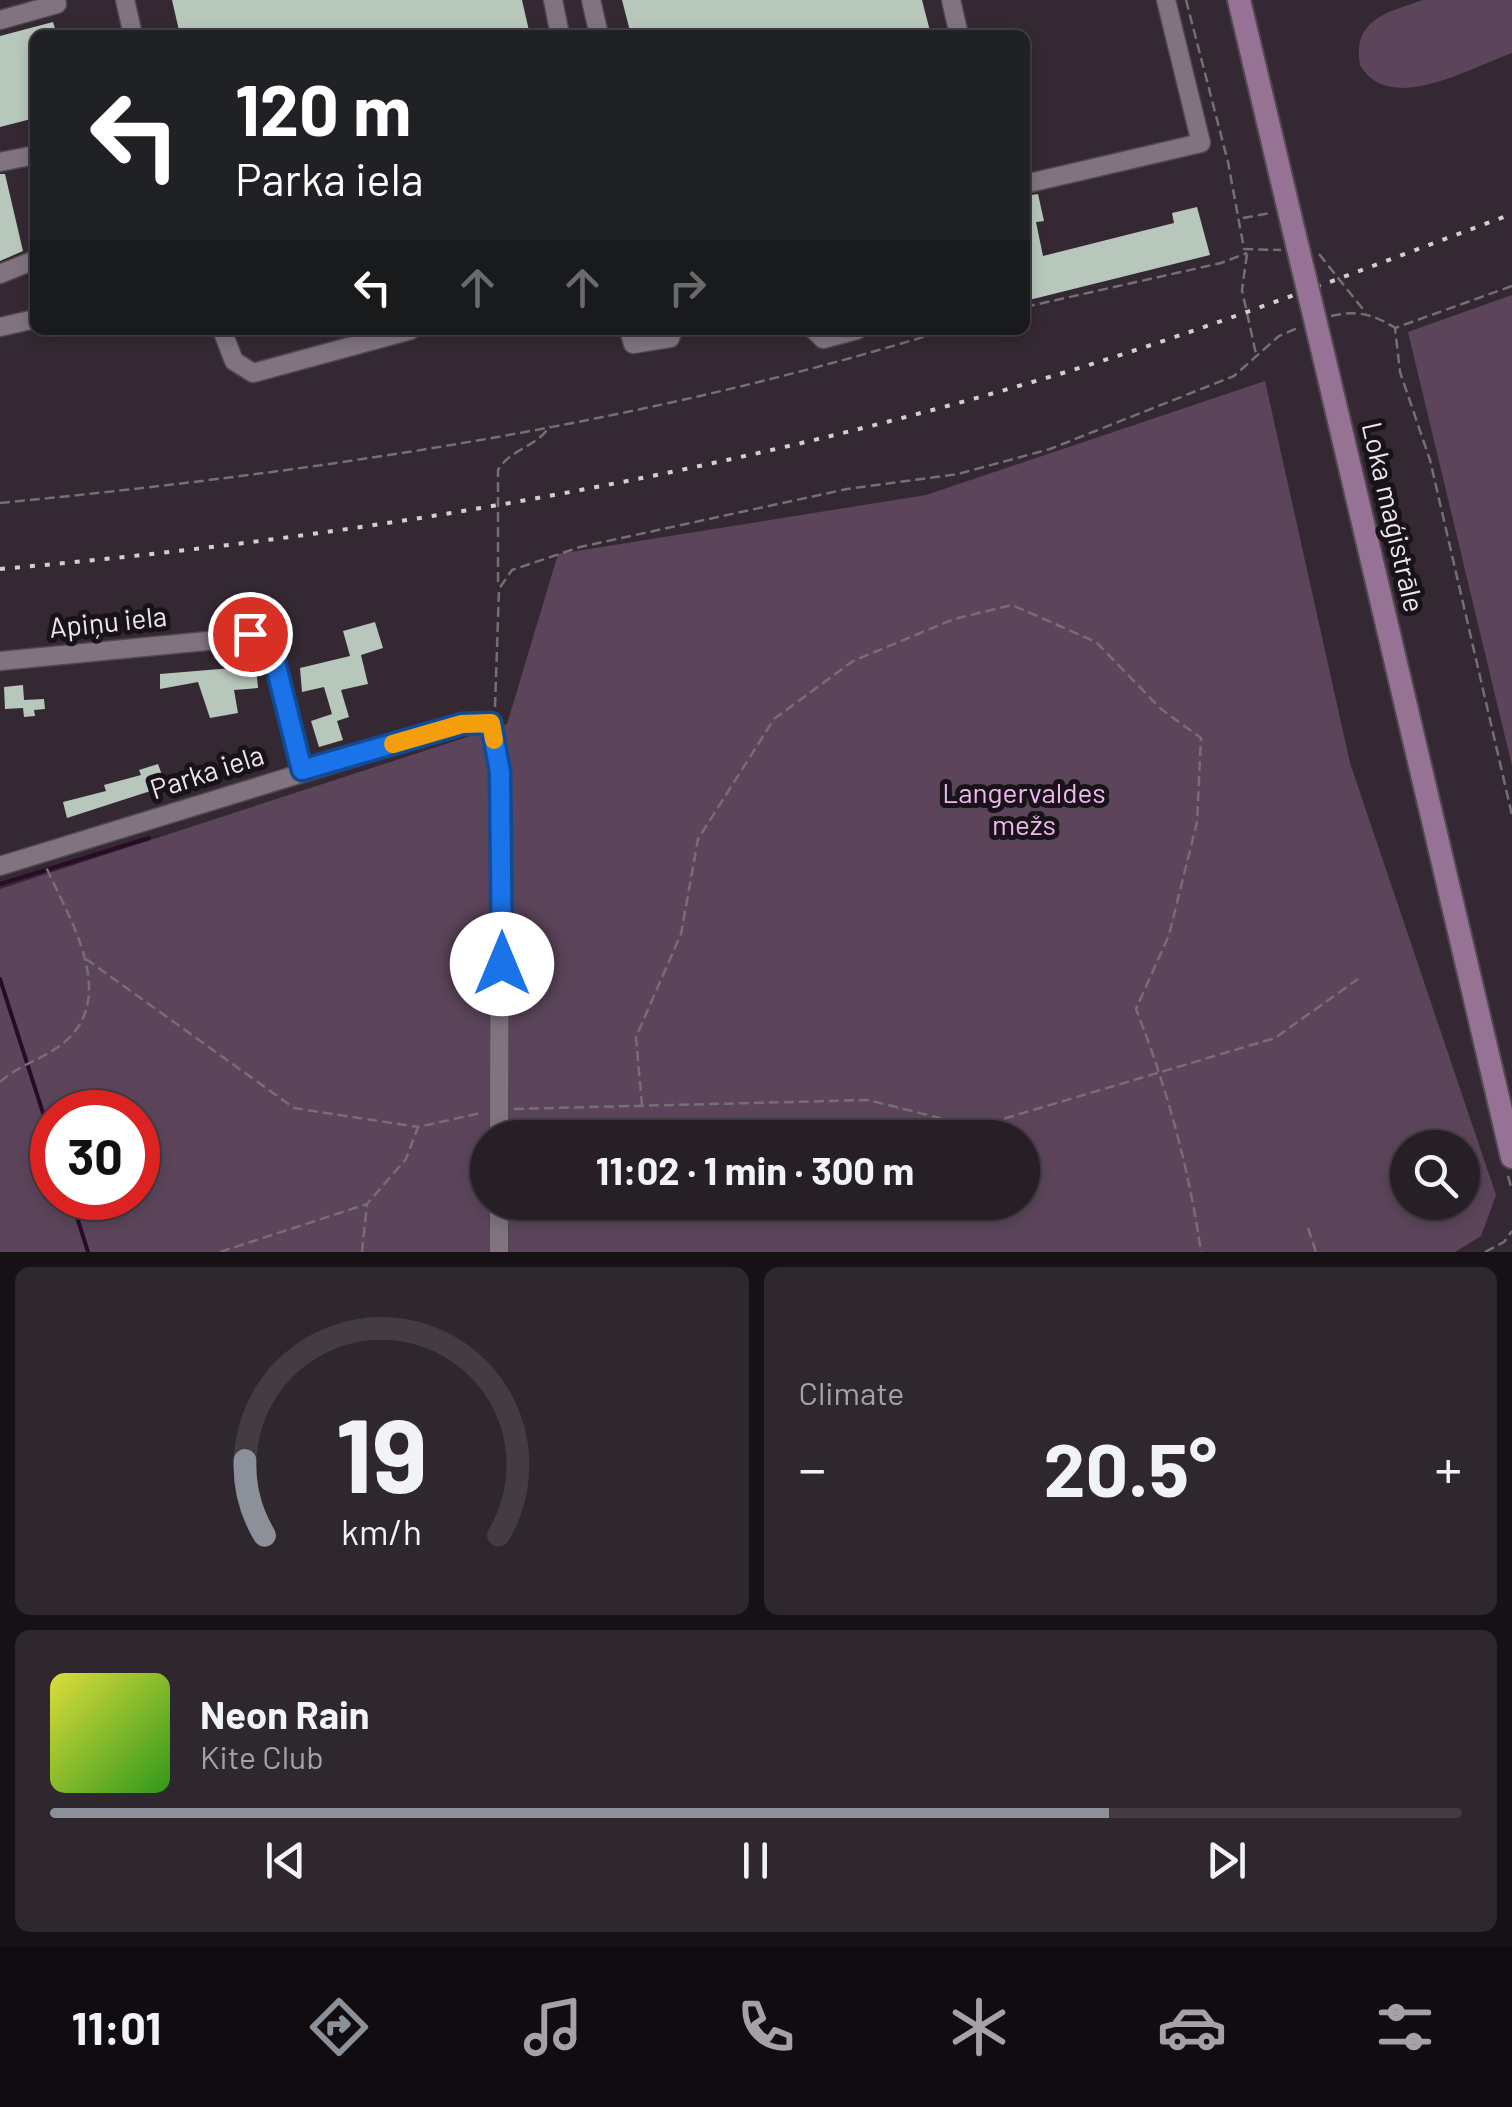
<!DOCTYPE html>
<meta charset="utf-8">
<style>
:root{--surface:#271f26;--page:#2f272e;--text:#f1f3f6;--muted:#a4a2a7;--line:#433d43;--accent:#8c9099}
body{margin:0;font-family:Barlow,sans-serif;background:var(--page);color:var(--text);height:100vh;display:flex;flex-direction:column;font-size:38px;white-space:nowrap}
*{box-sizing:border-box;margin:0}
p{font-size:32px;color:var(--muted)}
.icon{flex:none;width:55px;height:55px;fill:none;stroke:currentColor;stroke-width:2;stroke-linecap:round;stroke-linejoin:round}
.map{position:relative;height:1252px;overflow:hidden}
.sheet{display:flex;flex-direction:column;gap:15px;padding:15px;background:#151115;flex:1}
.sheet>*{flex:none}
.guide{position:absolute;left:30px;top:30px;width:1000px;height:305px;border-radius:15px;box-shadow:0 5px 15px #0003,0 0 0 2px var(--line);background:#202124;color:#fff;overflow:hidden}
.tools{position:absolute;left:1390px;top:1130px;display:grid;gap:20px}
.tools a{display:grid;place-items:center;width:90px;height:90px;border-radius:50%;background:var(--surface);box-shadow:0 5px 15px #0003,0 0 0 2px var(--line);font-size:50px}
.speed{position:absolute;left:30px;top:1090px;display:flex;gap:20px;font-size:50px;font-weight:700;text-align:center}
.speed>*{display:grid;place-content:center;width:130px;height:130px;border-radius:50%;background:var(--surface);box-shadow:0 5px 15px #0003,0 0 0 2px var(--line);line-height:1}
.speed .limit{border:15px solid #d22;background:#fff;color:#111}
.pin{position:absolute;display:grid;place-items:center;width:85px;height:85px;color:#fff;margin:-42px;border:5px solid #fff;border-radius:50%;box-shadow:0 2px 10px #0007}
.me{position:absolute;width:110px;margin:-55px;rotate:0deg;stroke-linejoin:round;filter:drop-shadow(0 0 8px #0008)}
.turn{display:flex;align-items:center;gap:35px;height:210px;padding:0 40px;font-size:45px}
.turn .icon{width:130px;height:130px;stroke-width:2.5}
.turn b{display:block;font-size:70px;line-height:85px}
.lanes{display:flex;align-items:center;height:95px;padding:0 40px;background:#0003;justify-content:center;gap:50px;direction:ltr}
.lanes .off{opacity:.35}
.big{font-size:75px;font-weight:700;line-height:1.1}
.sheet .tile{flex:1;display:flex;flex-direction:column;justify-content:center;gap:15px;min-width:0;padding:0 35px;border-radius:15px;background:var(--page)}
.sheet .dial{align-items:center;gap:0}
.dial svg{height:260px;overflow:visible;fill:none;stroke:var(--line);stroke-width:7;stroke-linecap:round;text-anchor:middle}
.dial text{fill:var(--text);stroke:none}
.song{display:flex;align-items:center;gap:30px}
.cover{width:120px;height:120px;border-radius:15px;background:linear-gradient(135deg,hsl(60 70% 55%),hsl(110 70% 35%))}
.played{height:10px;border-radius:5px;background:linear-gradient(90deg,var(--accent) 75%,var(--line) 75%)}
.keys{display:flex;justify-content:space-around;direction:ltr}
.heat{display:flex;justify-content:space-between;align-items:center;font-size:55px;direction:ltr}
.sheet .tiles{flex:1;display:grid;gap:15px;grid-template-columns:1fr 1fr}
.tile:last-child{grid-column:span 2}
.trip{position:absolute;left:470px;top:1120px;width:570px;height:100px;border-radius:50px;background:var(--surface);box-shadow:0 5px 15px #0003,0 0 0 2px var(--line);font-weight:700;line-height:100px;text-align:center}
.tab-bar{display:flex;height:160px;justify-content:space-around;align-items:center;background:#100c0f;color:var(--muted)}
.tab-bar .icon{width:70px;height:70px}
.tab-bar .selected{color:var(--accent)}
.tab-bar b{font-size:45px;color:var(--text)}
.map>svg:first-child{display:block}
.green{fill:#5c455b;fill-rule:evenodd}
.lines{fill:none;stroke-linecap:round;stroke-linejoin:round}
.stream{stroke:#290a29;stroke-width:4}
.building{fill:#b8c7bb}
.minor-casing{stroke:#524852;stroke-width:21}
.major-casing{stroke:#524852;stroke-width:26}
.path{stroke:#776d76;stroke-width:2.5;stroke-dasharray:10 5;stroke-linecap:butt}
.minor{stroke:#817480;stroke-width:18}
.major{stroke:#967395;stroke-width:22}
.rail{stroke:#d4cdd4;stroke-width:4;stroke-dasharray:5 10;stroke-linecap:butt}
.major-bridge-casing{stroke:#524852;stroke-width:26;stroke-linecap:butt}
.major-bridge{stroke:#967395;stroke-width:22}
.route-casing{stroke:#114b97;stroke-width:25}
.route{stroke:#1a73e8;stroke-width:18}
.slow{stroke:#f59e0b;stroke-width:18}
.labels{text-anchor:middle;stroke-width:10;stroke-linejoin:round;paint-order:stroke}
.street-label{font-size:28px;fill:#ede6ed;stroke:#181318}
.park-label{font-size:28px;fill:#f1b7ef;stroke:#181318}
</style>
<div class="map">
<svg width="1512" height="1252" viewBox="0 0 1512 1252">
<rect width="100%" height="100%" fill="#342933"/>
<!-- green -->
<path class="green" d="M 1423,0 L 1512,0 L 1512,53 C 1469,68 1390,116 1360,65 C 1352,19 1388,12 1423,0 Z
M 1512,295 L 1512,766 L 1408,332 Z
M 1265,381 L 1350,763 L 1496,1195 L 1481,1236 L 1455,1252 L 0,1252 L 0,889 L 507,724 L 558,554 L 926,495 ZM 52,1112 L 138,1112 L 138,1198 L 52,1198 ZM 488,1138 L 1022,1138 L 1022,1202 L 488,1202 ZM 1408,1148 L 1462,1148 L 1462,1202 L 1408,1202 Z"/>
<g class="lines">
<!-- stream -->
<path class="stream" d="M 0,884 L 149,838
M 0,979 L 52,1141
M 71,1198 L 88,1252"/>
</g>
<!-- building -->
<path class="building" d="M 172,0 L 522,0 L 530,35 L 180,35 Z
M 622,0 L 922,0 L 931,35 L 631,35 Z
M 53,22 L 57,35 L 35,35 L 35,118 L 0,127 L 0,36 Z
M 0,174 L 5,174 L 23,251 L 0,261 Z
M 1038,194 L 1044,221 L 1036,222 L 1043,256 L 1174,223 L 1172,213 L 1197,207 L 1210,255 L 1029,300 L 1025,196 Z
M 375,622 L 383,648 L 361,655 L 368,684 L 341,690 L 349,717 L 337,721 L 343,740 L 319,747 L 311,721 L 332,714 L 324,687 L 302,692 L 300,668 L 350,656 L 343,631 Z
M 256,666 L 258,688 L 234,690 L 238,713 L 210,718 L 198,682 L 160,689 L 160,674 Z
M 23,685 L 24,700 L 44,699 L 45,709 L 34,710 L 35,716 L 24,717 L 23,708 L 5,709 L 4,687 Z
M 158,764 L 166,786 L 67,818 L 63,802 L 106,791 L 104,785 L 141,775 L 139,770 Z"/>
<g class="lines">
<!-- minor casing -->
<g class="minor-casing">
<path id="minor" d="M 125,0 L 133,35
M 553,0 L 560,35
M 591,0 L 599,35
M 951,0 L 959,35
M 0,20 L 57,4 L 56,0
M 0,162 L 35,155
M 1025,184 L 1201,143 L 1166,0
M 0,274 L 35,260
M 0,327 L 35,319
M 222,330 L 234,361 L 253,373 L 411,330
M 629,330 L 633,344 L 670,338 L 673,330
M 814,330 L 823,339 L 857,330
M 0,661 L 258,636 L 273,655 L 302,770
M 0,866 L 462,724 L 491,723 L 500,772 L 499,1138
M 499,1252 L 499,1202"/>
</g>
<!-- major casing -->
<g class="major-casing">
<path id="major" d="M 1239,0 L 1290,215
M 1324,357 L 1512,1157"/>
</g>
<!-- path -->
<path class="path" d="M 1186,0 L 1228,162 L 1244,249 L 1281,250
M 1243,218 L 1270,213
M 1247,254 L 1242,290 L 1256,354
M 1319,254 L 1366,313
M 1512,286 L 1395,328 L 1400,372 L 1430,460 L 1512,815
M 1025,307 L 1221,263 L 1247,253
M 1331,316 C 1357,310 1373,314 1395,328
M 0,503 C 318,472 640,425 946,330
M 498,582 L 498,470 C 510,449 537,447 550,426
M 495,707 L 499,589 L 512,570 L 580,547 L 847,489 L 958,474 L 1050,449 L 1234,376 L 1279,336 L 1300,327
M 86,959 L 294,1108 L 418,1127
M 0,1082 C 22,1062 50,1058 71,1036 C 115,989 67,914 46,867
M 642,1106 L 636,1037 L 681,934 L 698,839 L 774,719 L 853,661 L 954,619 L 1012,605 L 1096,642 L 1161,709 L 1201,738 L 1197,822 L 1169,935 L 1136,1009 C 1167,1088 1189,1168 1201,1252
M 514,1109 L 868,1100 L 976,1127 L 1275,1038 L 1358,979
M 1508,1176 L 1512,1190
M 1308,1228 L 1316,1252
M 220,1252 L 367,1204 L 406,1159 L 418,1127 L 481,1113
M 362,1252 L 367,1204
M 1485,1252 L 1504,1242 L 1512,1231"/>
<!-- minor -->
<use href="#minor" class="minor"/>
<!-- major -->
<use href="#major" class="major"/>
<!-- rail -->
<path class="rail" d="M 0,569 C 355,538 704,479 1046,378 C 1205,331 1358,271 1512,214"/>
<!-- major-bridge casing -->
<g class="major-bridge-casing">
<path id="major-bridge" d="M 1290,215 L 1324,357"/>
</g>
<!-- major-bridge -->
<use href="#major-bridge" class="major-bridge"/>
</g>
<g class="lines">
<!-- route casing -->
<g class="route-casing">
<path id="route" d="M 250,634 L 258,636 L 273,654 L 302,770 L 462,724 L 491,723 L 500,772 L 502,964"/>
</g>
<!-- route -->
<use href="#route" class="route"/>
<!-- slow -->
<path class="slow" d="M 393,744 L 462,724 L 491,723 L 494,740"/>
</g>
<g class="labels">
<!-- street labels -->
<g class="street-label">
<text transform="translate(1393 517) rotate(77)" y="10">Loka maģistrāle</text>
<text transform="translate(108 622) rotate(-6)" y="10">Apiņu iela</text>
<text transform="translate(207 772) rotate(-18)" y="10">Parka iela</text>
</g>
<!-- park labels -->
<g class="park-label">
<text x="1024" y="803">Langervaldes<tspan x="1024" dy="32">mežs</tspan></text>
</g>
</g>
</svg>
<div class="tools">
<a><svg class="icon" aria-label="search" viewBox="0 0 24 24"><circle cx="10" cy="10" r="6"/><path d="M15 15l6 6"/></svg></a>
</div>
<div class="speed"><div class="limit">30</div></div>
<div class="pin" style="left:250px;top:634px;background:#d93025"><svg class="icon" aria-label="arrive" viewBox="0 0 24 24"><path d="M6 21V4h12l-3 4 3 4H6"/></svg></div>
<svg class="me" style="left:502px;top:964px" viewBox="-20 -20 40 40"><circle r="19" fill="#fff"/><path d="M0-13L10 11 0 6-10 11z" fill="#1a73e8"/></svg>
<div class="trip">11:02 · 1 min · 300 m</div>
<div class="guide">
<div class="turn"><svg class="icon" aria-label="left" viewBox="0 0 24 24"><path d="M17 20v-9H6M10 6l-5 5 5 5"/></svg><div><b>120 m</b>Parka iela</div></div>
<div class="lanes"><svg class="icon" aria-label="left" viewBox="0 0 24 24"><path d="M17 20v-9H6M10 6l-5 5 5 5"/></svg><svg class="icon off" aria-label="ahead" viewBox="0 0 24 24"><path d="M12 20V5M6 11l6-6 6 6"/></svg><svg class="icon off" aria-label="ahead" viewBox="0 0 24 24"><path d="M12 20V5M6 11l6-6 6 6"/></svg><svg class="icon off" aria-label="right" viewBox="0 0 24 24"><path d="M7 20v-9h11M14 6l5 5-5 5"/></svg></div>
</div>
</div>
<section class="sheet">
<div class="tiles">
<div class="tile dial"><svg viewBox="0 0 100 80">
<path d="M14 69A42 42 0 1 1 86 69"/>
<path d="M14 69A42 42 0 0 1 8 46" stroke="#8c9099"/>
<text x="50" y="56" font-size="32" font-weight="700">19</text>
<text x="50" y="72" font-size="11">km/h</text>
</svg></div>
<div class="tile"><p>Climate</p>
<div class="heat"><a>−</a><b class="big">20.5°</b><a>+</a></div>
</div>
<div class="tile">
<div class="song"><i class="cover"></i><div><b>Neon Rain</b><p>Kite Club</p></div></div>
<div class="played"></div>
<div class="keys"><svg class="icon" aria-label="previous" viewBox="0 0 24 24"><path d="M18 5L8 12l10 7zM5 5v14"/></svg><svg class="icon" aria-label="pause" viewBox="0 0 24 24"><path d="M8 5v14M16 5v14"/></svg><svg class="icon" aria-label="next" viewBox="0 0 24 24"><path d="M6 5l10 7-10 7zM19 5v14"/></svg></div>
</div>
</div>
</section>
<nav class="tab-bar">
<b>11:01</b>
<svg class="icon selected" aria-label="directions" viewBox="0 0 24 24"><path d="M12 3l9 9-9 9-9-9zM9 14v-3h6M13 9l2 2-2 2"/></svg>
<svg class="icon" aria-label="music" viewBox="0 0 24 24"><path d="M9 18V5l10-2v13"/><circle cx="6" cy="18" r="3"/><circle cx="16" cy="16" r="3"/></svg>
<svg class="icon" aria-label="phone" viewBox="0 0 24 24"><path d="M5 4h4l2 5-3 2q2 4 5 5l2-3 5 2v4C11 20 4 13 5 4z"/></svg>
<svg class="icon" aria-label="climate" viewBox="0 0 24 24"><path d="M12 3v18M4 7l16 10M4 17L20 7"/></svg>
<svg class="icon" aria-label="car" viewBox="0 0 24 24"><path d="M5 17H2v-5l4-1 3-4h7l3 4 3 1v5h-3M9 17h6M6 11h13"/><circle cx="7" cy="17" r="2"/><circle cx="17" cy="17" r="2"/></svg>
<svg class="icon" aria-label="filters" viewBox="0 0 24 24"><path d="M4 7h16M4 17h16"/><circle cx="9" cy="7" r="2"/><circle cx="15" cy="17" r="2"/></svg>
</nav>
